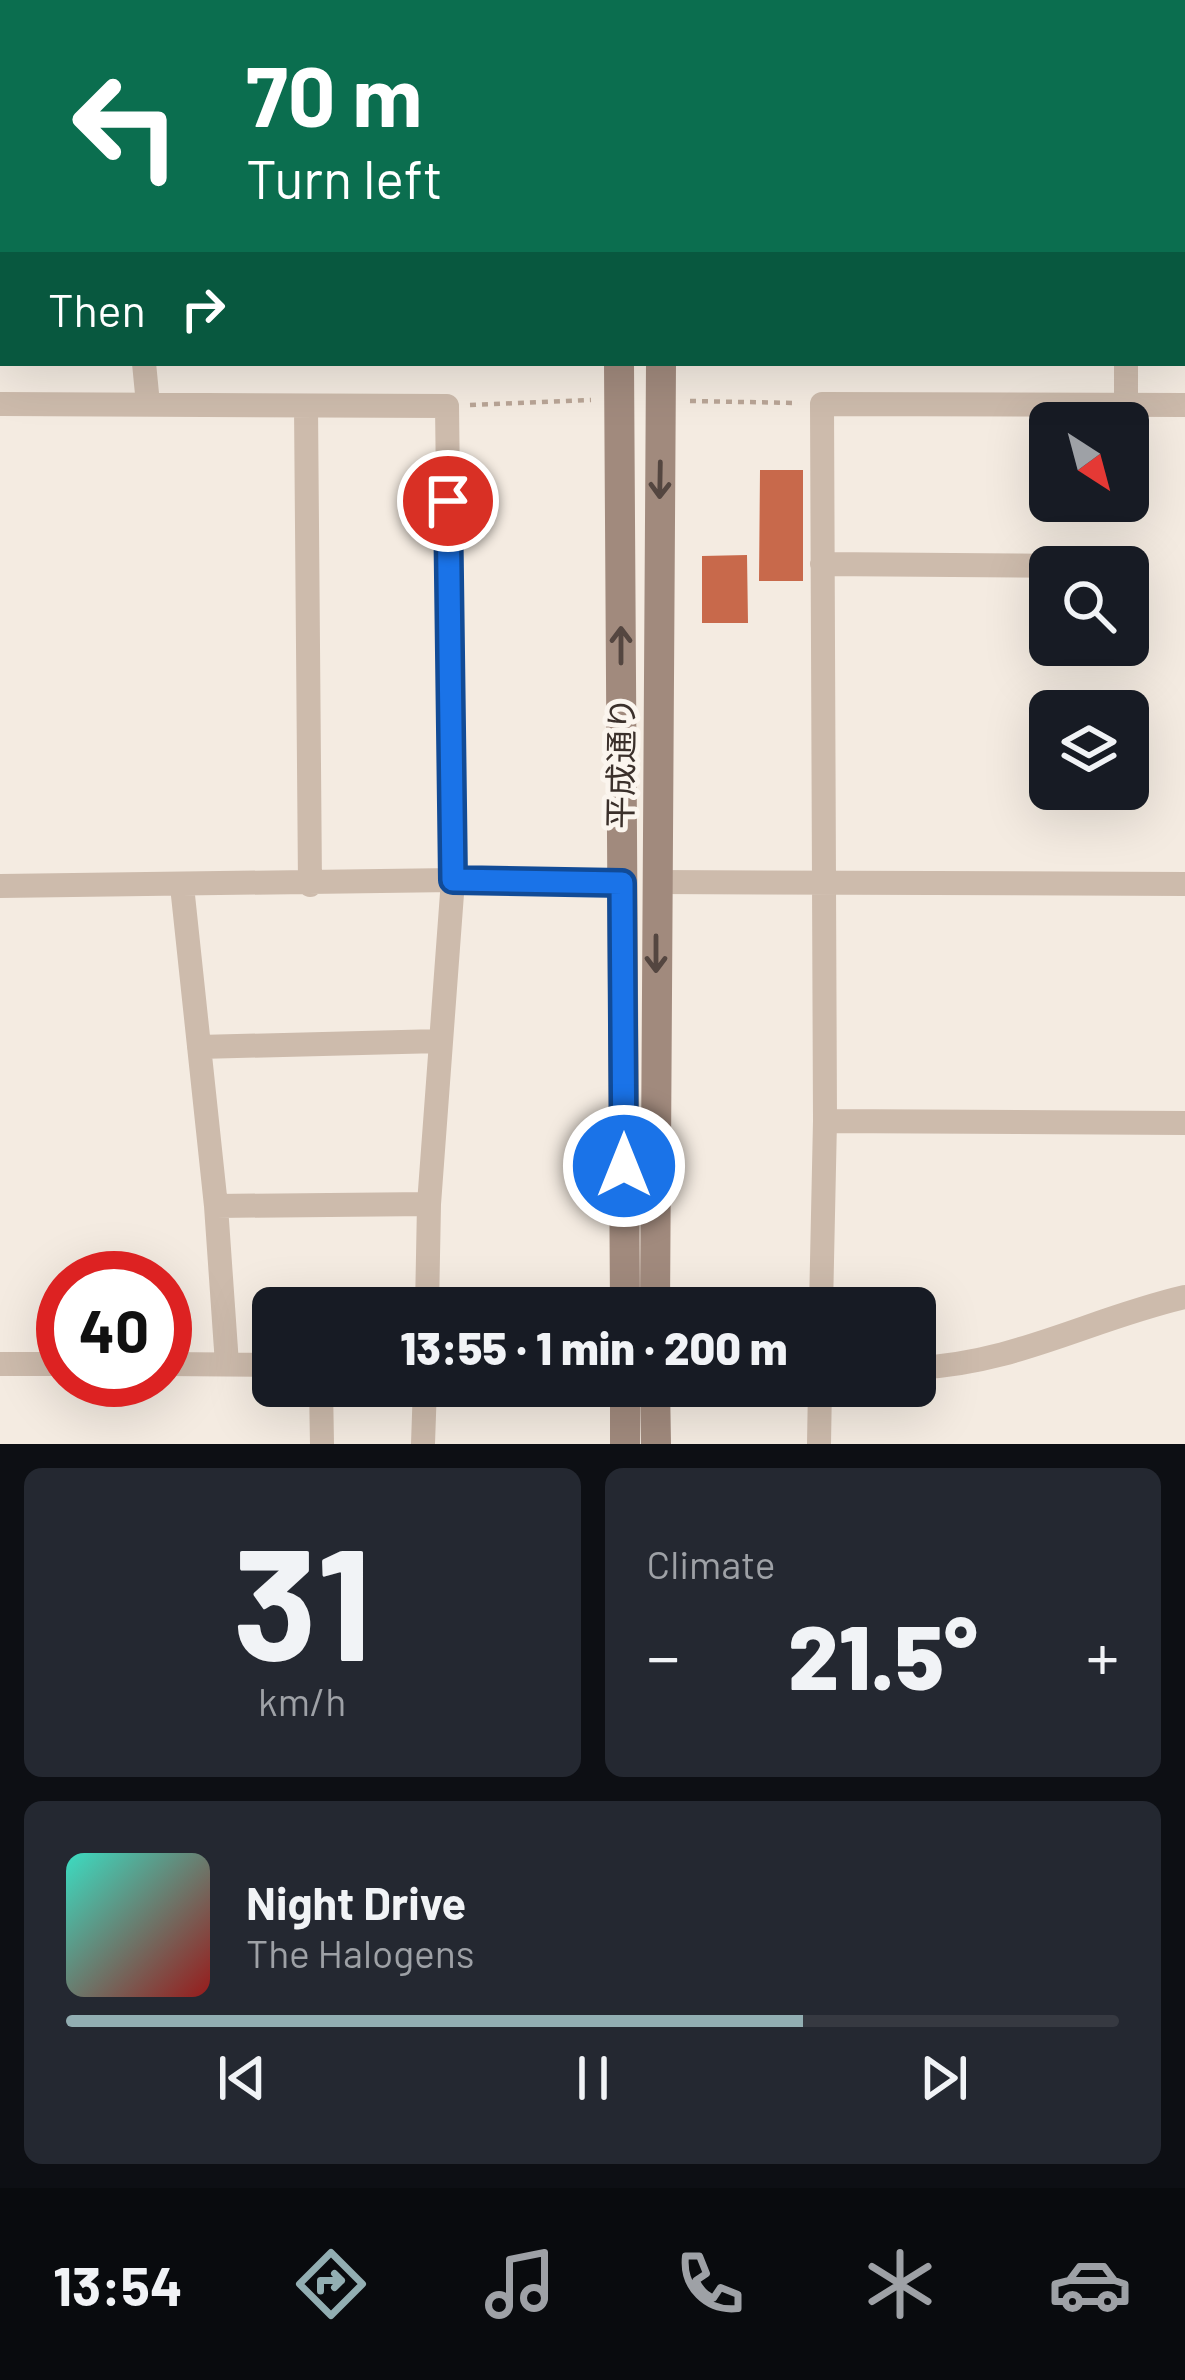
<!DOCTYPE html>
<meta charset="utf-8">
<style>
:root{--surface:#171b24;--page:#242831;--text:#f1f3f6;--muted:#9ea1a6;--line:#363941;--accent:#92aeb2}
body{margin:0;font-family:Barlow,"Noto Sans JP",sans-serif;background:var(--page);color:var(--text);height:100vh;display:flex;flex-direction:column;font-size:45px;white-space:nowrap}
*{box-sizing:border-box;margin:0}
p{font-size:39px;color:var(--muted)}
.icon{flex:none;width:66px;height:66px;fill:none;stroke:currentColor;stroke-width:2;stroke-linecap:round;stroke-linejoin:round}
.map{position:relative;height:1444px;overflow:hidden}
.details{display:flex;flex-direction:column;gap:24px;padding:24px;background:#0d0f14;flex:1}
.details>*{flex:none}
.guide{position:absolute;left:0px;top:0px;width:1185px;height:366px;box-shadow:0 12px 48px #0002;background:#0b6e4f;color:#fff;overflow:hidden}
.needle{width:78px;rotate:144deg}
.controls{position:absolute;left:1029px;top:402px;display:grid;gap:24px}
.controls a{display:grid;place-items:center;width:120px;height:120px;border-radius:18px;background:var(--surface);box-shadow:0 12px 48px #0002;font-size:60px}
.speed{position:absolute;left:36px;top:1251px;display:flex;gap:24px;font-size:60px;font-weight:700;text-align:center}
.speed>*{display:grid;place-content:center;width:156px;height:156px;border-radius:50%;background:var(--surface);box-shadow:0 12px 48px #0002;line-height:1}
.speed .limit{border:18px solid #d22;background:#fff;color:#111}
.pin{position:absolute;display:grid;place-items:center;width:102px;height:102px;color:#fff;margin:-51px;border:6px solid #fff;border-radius:50%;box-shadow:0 3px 12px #0007}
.me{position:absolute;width:132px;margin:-66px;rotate:0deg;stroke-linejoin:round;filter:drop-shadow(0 0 9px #0008)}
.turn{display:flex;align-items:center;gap:42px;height:252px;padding:0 48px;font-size:54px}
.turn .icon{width:156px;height:156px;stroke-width:2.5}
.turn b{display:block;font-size:84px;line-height:102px}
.then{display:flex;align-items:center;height:114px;padding:0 48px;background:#0003;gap:24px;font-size:45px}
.big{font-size:90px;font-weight:800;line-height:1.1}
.details .tile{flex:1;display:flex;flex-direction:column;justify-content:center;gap:18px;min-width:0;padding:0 42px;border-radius:18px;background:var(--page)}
.details .dial{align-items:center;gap:0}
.dial b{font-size:156px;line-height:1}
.song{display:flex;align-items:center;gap:36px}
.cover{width:144px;height:144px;border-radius:18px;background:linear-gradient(135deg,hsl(170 70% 55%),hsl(0 70% 35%))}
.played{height:12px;border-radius:6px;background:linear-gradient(90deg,var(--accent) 70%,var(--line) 70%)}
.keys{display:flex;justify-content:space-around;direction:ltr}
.heat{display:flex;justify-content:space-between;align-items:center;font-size:66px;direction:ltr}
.details .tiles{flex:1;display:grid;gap:24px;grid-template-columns:1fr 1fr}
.tile:last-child{grid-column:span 2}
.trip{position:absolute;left:252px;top:1287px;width:684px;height:120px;border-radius:18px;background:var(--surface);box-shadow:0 12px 48px #0002;font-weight:800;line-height:120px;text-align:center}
.tabs{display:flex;height:192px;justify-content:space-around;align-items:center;background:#090b0e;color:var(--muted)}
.tabs .icon{width:84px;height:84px}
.tabs .on{color:var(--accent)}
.tabs b{font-size:54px;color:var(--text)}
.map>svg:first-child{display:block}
.building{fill:#c8694b}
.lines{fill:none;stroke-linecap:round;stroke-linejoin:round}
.path{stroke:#b9a596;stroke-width:4.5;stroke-dasharray:6 6;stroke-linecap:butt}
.street{stroke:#cdbbac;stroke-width:24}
.secondary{stroke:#a18a7d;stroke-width:30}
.oneway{stroke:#544640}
.route-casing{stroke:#114b97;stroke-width:30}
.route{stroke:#1a73e8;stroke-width:21}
.labels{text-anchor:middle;stroke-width:10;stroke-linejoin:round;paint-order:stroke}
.street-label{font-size:33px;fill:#3b302b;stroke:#fbf5ee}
</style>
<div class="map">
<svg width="1185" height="1444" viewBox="0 0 1185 1444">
<rect width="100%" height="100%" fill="#f4ebe1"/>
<!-- building -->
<path class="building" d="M 760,470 L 803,470 L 803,581 L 759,581 Z
M 747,555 L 748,623 L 702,623 L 702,556 Z"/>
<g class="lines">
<!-- path -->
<path class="path" d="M 690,401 L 798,403
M 470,405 L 591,400"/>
<!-- street -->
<path class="street" d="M 110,0 L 110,3
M 1127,3 L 1127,0
M 144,363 L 148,404
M 1126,363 L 1126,405
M 0,404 L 447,406 L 453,880 L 429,1204 L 427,1308
M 306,406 L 310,885
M 822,564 L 1077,566
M 656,882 L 1185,884
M 0,886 L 453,880 L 622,883
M 182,886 L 216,1206 L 227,1364
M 199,1047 L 441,1041
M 825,1121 L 1185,1123
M 216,1206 L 429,1204
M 821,1308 L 825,1121 L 822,404 L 1185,405
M 0,1364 L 63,1364
M 165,1364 L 273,1365
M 915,1368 C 1014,1364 1090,1319 1185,1297
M 321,1386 L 322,1444
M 423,1444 L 425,1386
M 819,1444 L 820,1386"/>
<!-- secondary -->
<path class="secondary" d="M 621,3 L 621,0
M 663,3 L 663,0
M 0,189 L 3,189
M 1182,199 L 1185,199
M 619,363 L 625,1308
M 655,1308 L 661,363
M 655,1386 L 656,1444
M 625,1444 L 625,1386"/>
</g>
<!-- one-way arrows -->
<defs><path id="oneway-shaft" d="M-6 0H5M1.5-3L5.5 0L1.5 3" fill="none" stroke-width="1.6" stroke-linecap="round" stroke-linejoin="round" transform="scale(3)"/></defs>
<g class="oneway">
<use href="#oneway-shaft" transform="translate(660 480) rotate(91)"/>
<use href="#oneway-shaft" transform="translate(621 645) rotate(-90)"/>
<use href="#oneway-shaft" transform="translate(656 954) rotate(90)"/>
</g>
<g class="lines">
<!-- route casing -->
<g class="route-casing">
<path id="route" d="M 448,501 L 453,880 L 622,883 L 624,1166"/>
</g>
<!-- route -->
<use href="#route" class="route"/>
</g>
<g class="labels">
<!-- street labels -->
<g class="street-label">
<text transform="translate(621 763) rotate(-89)" y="12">平成通り</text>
</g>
</g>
</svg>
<div class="controls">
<a><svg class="needle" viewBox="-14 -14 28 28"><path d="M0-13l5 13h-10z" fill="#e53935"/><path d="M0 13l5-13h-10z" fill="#9ea1a6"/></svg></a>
<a><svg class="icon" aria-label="search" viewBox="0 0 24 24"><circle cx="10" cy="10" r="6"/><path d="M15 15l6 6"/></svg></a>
<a><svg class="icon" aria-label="layers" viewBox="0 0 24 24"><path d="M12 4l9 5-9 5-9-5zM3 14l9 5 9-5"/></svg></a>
</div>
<div class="speed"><div class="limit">40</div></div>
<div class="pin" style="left:448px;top:501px;background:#d93025"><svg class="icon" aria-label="arrive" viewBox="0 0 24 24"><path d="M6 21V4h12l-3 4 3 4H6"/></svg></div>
<svg class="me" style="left:624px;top:1166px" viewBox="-20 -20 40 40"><circle r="17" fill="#1a73e8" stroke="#fff" stroke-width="3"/><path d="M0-11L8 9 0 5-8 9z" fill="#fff"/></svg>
<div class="trip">13:55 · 1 min · 200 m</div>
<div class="guide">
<div class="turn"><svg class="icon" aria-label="left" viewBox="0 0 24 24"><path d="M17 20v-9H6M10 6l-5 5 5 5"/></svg><div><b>70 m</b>Turn left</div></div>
<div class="then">Then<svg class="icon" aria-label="right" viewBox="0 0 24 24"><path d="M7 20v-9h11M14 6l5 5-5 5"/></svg></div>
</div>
</div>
<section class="details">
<div class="tiles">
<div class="tile dial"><b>31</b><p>km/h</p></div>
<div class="tile"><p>Climate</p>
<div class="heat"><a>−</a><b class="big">21.5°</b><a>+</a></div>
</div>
<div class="tile">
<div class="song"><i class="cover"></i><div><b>Night Drive</b><p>The Halogens</p></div></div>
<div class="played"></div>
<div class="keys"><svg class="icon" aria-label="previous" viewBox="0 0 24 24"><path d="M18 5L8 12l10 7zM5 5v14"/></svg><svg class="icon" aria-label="pause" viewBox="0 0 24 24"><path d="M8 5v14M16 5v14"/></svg><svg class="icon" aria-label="next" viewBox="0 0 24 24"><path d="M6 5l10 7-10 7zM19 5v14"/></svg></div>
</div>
</div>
</section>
<nav class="tabs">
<b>13:54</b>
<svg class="icon on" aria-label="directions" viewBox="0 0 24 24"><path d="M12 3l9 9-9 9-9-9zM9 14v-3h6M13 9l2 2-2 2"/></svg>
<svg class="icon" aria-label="music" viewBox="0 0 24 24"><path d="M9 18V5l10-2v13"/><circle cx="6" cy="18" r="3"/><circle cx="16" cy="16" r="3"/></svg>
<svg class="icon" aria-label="phone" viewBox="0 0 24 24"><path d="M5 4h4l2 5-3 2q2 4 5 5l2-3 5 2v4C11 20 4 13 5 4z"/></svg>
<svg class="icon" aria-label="climate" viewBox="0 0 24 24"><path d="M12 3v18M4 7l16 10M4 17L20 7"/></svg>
<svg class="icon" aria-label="car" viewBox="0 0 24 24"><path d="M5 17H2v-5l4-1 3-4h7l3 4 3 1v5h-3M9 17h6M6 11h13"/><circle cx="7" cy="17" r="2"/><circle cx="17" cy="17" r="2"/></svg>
</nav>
